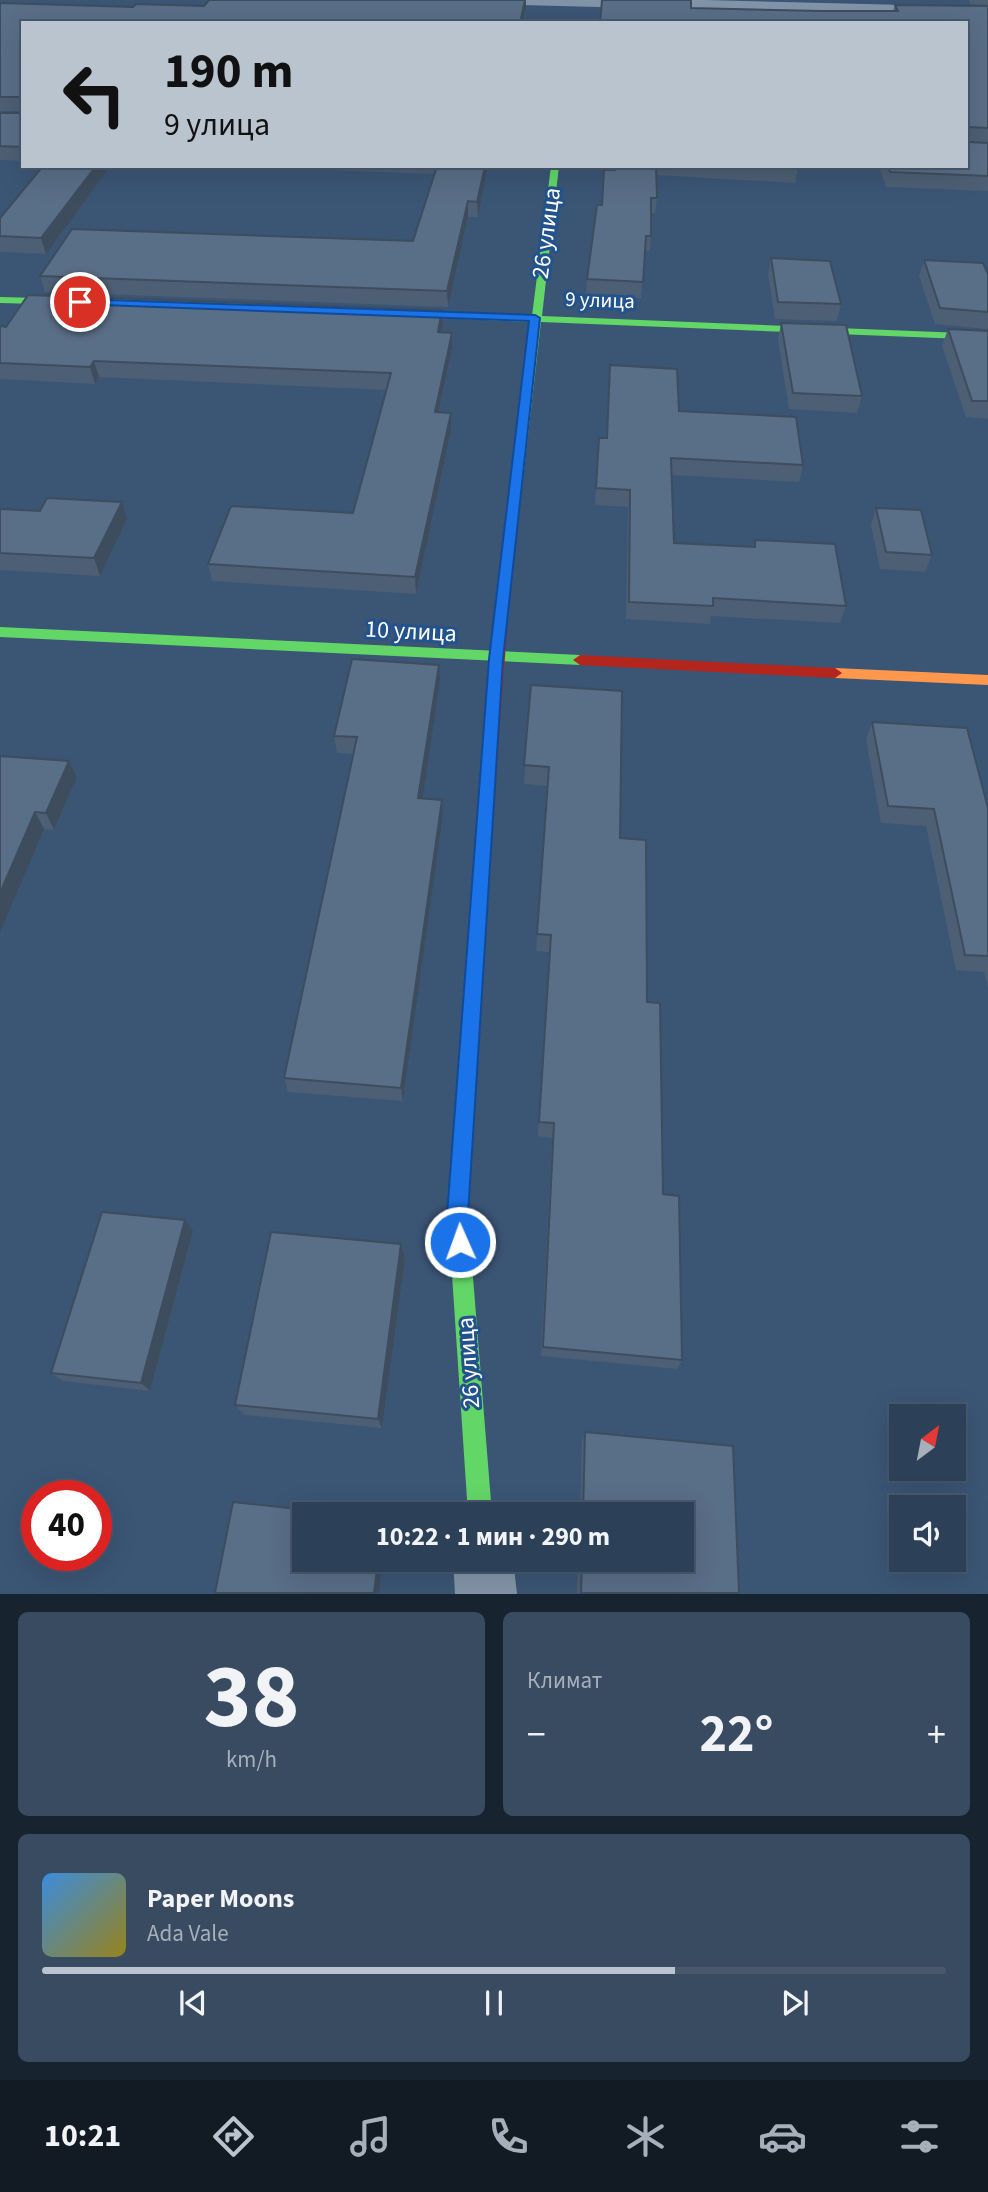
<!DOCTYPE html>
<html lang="ru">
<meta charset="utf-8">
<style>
:root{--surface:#2c4058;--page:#384b61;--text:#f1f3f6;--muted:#a6afba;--line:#48596e;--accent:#bac4cf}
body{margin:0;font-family:"Source Sans 3",sans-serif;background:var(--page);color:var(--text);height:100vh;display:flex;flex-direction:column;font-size:26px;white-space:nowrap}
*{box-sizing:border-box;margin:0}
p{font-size:23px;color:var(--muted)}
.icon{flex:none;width:38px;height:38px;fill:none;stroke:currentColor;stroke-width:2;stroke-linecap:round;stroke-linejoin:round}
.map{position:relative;height:1594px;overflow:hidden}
.details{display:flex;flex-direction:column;gap:18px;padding:18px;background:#182330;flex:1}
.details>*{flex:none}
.banner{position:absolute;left:21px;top:21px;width:947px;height:147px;border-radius:0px;box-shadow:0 7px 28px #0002,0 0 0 2px var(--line);background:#bac4cf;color:#111;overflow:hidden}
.needle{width:46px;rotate:32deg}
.tools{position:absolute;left:889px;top:1404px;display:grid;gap:14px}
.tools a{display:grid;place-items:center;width:77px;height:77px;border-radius:0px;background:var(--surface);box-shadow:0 7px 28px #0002,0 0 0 2px var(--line);font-size:35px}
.speed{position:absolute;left:21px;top:1480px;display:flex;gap:14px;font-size:35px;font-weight:700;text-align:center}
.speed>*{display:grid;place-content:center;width:91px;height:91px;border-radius:50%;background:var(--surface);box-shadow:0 7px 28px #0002,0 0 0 2px var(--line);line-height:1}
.speed .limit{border:10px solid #d22;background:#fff;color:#111}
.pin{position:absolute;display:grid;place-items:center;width:60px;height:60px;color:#fff;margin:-30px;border:4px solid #fff;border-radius:50%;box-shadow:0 2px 7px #0007}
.me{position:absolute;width:77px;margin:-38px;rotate:358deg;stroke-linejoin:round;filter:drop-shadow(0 0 5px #0008)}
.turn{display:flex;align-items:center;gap:24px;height:147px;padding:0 28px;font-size:32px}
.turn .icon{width:91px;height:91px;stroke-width:2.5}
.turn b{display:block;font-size:49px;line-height:60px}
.big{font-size:52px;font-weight:700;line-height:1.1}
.details .tile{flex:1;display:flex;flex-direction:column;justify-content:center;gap:10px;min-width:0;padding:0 24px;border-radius:10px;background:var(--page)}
.details .dial{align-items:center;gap:0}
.dial b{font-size:91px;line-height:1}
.song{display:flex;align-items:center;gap:21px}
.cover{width:84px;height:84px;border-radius:10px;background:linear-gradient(135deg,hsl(210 70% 55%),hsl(50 70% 35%))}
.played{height:7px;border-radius:4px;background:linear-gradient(90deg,var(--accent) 70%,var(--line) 70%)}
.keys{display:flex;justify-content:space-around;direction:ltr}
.heat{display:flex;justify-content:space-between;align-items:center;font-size:38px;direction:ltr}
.details .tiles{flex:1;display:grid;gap:18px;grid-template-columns:1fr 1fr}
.tile:last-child{grid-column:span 2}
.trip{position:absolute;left:292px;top:1502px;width:402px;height:70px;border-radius:0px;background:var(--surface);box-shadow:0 7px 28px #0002,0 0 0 2px var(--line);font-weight:700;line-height:70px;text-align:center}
.dock{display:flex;height:112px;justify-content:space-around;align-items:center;background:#121a23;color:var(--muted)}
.dock .icon{width:49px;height:49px}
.dock .current{color:var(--accent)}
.dock b{font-size:32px;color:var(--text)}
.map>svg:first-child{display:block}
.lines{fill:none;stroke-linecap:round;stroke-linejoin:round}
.street{fill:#8295a8;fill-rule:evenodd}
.fast{fill:#63d668;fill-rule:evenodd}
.slow{fill:#ff974d;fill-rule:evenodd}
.jam{fill:#b3261e;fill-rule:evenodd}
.wall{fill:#4d5f74}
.shaded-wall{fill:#3e4d5e}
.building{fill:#596e87;stroke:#3e4d5e;stroke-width:2}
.route{fill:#1a73e8;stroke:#114b97;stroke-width:2}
.labels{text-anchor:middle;stroke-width:6;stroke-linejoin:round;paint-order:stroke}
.far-street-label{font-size:21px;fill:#fff;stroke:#23538d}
.street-label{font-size:24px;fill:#fff;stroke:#23538d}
</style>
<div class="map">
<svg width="988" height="1594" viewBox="0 0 988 1594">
<rect width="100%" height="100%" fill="#3b5575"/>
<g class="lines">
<!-- street -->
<path class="street" d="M 512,0 L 705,0 L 988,7 L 988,17 L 520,5 Z
M 453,1559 L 513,1559 L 517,1594 L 455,1594 Z"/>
<!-- fast -->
<path class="fast" d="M 551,166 L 559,166 L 542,316 L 988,334 L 988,340 L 541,322 L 509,603 L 507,606 L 497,606 L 495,603 L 531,322 L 392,316 L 387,313 L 392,310 L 532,316 Z
M 0,297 L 77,299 L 82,302 L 77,305 L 0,303 Z
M 0,627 L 580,655 L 587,660 L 580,665 L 0,637 Z
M 481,870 L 487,872 L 489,877 L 468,1215 L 492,1514 L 468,1514 L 448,1215 L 473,877 L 475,872 Z"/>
<!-- slow -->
<path class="slow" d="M 835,668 L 988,675 L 988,685 L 835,678 L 828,673 Z"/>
<!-- jam -->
<path class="jam" d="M 502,599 L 509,603 L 489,877 L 487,882 L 481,884 L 475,882 L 473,877 L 495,603 Z
M 580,655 L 835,668 L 842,673 L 835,678 L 580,665 L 573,660 Z"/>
</g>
<!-- wall -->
<path class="wall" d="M 969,0 L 988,0 L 988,5 L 971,4 Z
M 0,3 L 133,7 L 204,6 L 526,8 L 522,23 L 23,23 L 23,161 L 0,160 L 0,113 L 21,113 L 21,111 L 0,111 Z
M 895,5 L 988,6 L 988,142 L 969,141 L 969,142 L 988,143 L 988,191 L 886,187 L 879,166 L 966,166 L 966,23 L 600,23 L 691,8 L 822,11 L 893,11 Z
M 43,166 L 111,166 L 46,254 L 0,252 L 0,218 Z
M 328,166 L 488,166 L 478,217 L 468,217 L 448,307 L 45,292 L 40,276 L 413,241 L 435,174 L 328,170 Z
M 614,166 L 797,166 L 798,168 L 795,183 L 656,175 L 657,198 L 655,213 L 651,213 L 651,236 L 650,251 L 645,251 L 641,298 L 586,295 L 587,279 L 601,205 L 614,170 Z
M 771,258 L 841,304 L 837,321 L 775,319 L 768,274 Z
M 924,260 L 988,274 L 988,329 L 935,324 L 919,276 Z
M 442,310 L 443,327 L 442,332 L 452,333 L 452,349 L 439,413 L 451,430 L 416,594 L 212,581 L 208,564 L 353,513 L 387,390 L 99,377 L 95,384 L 0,379 L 0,326 Z
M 781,323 L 862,396 L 857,413 L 789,409 L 778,340 Z
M 948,329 L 988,331 L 988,419 L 966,417 L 942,346 Z
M 610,365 L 679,411 L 803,465 L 799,482 L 672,475 L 674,543 L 753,547 L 755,540 L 846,606 L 840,623 L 711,616 L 710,624 L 626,619 L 628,507 L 595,505 L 599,438 L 606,438 Z
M 122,502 L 127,519 L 100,576 L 0,570 L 0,509 L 40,511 Z
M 876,508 L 932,555 L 925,572 L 880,569 L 871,525 Z
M 440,682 L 422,798 L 442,800 L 443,816 L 403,1101 L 288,1092 L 284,1078 L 354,754 L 337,753 L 334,736 Z
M 531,685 L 620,838 L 647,1002 L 663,1194 L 682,1360 L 677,1369 L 541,1356 L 552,1138 L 538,1136 L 549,952 L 536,951 L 548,786 L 524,784 Z
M 872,722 L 988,808 L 988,989 L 984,972 L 956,970 L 926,826 L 881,823 L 866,739 Z
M 0,756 L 69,761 L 77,777 L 54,830 L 44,829 Z
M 193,1231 L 150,1391 L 63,1381 L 51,1373 Z
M 405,1259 L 382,1428 L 245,1415 L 235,1405 Z
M 585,1432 L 733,1446 L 739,1593 L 577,1593 L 578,1559 L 682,1559 L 682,1514 L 580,1514 L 582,1441 Z"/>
<!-- shaded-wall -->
<path class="shaded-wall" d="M 525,0 L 526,0 L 526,8 L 522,23 L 520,23 Z
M 96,166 L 111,166 L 46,254 L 41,238 Z
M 485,166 L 488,166 L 478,217 L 477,202 Z
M 468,201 L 468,217 L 448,307 L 447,291 Z
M 442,310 L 443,327 L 438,348 L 438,332 Z
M 452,333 L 452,349 L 435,429 L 435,412 Z
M 94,361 L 99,377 L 95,384 L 90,367 Z
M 451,413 L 451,430 L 416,594 L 415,577 Z
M 122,502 L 127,519 L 100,576 L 94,558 Z
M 439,665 L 440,682 L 420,815 L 418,798 Z
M 69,761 L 77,777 L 54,830 L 46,813 Z
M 442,800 L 443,816 L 403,1101 L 401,1088 Z
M 35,812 L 44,829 L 0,932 L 0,893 Z
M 185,1220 L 193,1231 L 150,1391 L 141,1383 Z
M 401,1244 L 405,1259 L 382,1428 L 378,1419 Z
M 378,1559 L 383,1559 L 379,1593 L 374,1593 Z"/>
<!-- building -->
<path class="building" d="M 209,0 L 525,0 L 520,23 L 23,23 L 23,147 L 0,146 L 0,113 L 21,113 L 21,97 L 0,97 L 0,3 L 133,7 L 136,4 L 204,6 Z
M 602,0 L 691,0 L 691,8 L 822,11 L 898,11 L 895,5 L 988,6 L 988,128 L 969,127 L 969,142 L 988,143 L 988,176 L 890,172 L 888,166 L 966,166 L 966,23 L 600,23 Z
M 43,166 L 96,166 L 41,238 L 0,236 L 0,218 Z
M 437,166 L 485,166 L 477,202 L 468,201 L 447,291 L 40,276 L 72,229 L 413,241 Z
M 615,166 L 656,166 L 657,198 L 651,198 L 651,236 L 646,236 L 643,282 L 587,279 L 597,205 L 602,205 L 604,170 L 615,170 Z
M 769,166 L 797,166 L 798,168 Z
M 771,258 L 830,261 L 841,304 L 778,302 Z
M 924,260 L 983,263 L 988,274 L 988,312 L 940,308 Z
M 28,295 L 442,310 L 438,332 L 452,333 L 435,412 L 451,413 L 415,577 L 208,564 L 231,506 L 353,513 L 391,373 L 94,361 L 90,367 L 0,363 L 0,326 L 6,327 Z
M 781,323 L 846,325 L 862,396 L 793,393 Z
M 948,329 L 988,331 L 988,401 L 972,401 Z
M 610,365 L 677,369 L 679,411 L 796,417 L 803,465 L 671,458 L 674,543 L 755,547 L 755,540 L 835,544 L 846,606 L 713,598 L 713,606 L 629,602 L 630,490 L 596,488 L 599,438 L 607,438 Z
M 47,498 L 122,502 L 94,558 L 0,553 L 0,509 L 40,511 Z
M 876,508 L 921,510 L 932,555 L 886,552 Z
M 352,659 L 439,665 L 418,798 L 442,800 L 401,1088 L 284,1078 L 357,737 L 334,736 Z
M 531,685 L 622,691 L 620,838 L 646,840 L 647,1002 L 660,1003 L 663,1194 L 679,1196 L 682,1360 L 543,1347 L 554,1123 L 539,1122 L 551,935 L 537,934 L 549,767 L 524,765 Z
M 872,722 L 967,728 L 988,808 L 988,956 L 965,955 L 934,809 L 888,806 Z
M 0,756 L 69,761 L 46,813 L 35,812 L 0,893 Z
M 102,1212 L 185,1220 L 141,1383 L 51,1373 Z
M 271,1232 L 401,1244 L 378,1419 L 235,1405 Z
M 585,1432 L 733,1446 L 739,1593 L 581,1593 L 582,1559 L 682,1559 L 682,1514 L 583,1514 Z
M 233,1502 L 345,1514 L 304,1514 L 304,1559 L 378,1559 L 374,1593 L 215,1593 Z"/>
<!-- route -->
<path class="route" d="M 80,299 L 535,315 L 540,318 L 503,659 L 468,1215 L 470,1242 L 467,1250 L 460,1253 L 452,1250 L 447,1215 L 489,659 L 529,321 L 77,304 Z"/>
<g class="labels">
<!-- far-street labels -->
<g class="far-street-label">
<text transform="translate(600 300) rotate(2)" y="7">9 улица</text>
</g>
<!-- street labels -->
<g class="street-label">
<text transform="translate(546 233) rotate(-82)" y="8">26 улица</text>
<text transform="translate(411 631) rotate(3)" y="8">10 улица</text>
<text transform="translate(468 1363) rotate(-94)" y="8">26 улица</text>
</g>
</g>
</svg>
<div class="tools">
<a><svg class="needle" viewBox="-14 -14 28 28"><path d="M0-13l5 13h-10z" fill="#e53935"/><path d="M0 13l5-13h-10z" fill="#a6afba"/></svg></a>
<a><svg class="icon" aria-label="sound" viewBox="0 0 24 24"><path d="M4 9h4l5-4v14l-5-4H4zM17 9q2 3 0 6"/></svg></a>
</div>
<div class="speed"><div class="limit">40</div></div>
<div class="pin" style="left:80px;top:302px;background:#d93025"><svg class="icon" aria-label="arrive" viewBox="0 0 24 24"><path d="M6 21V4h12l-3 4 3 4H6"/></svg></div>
<svg class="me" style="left:460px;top:1242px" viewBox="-20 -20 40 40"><circle r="17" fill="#1a73e8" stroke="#fff" stroke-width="3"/><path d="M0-11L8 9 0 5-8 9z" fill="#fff"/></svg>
<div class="trip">10:22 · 1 мин · 290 m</div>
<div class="banner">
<div class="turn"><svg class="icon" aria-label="left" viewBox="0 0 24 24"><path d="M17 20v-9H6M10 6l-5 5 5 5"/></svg><div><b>190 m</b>9 улица</div></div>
</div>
</div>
<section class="details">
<div class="tiles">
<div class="tile dial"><b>38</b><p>km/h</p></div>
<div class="tile"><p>Климат</p>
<div class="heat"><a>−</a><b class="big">22°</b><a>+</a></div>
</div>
<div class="tile">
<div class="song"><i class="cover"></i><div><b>Paper Moons</b><p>Ada Vale</p></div></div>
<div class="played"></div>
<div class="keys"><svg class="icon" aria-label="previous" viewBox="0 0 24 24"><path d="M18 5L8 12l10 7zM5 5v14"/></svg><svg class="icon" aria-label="pause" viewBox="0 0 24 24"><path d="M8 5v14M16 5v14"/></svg><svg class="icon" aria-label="next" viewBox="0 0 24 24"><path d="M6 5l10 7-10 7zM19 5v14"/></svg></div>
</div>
</div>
</section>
<nav class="dock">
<b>10:21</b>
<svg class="icon current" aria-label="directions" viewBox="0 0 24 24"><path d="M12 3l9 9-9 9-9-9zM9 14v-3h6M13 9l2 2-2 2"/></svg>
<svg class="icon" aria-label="music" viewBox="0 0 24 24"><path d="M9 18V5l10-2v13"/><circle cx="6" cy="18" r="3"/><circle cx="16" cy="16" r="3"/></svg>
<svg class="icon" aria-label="phone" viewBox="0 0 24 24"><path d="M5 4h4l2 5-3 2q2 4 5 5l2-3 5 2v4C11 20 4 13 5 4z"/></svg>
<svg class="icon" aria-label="climate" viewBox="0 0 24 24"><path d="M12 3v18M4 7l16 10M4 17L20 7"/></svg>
<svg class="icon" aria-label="car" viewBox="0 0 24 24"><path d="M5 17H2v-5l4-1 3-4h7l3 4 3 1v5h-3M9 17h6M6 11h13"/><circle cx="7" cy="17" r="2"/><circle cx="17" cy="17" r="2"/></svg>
<svg class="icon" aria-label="filters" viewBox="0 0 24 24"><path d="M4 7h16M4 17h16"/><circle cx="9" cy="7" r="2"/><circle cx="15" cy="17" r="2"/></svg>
</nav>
